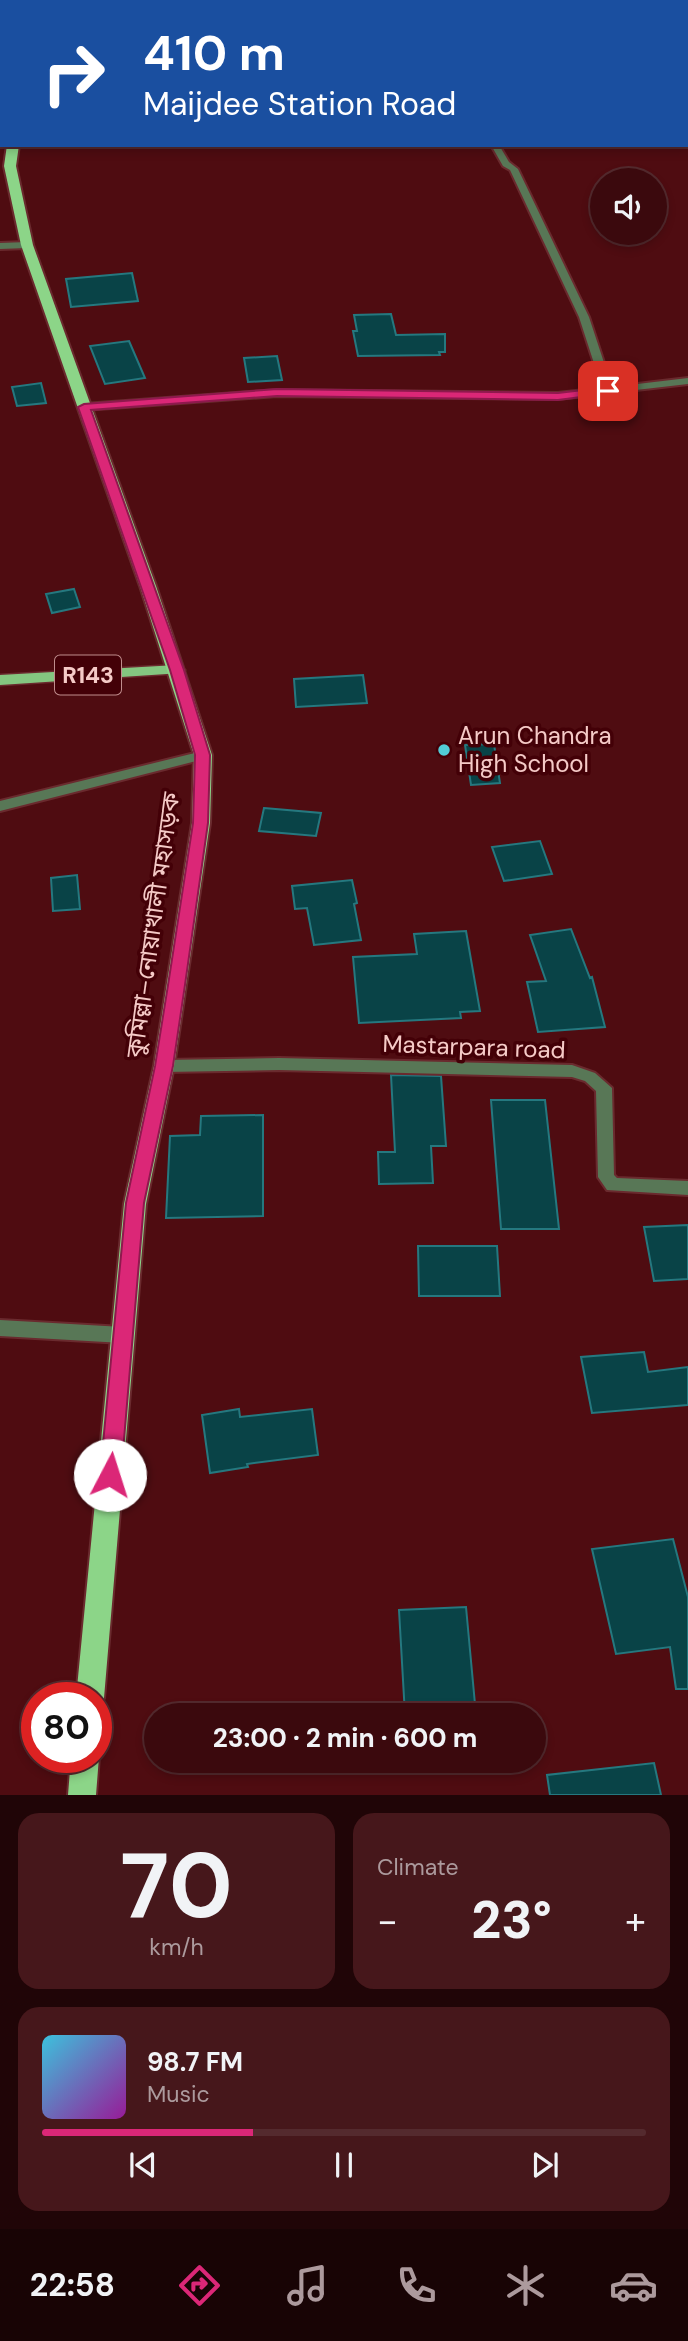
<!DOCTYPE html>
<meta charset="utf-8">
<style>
:root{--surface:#3b090d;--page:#46171b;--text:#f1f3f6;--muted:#ac9a9d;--line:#542a2e;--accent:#db2777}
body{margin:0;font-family:"DM Sans","Noto Sans Bengali",sans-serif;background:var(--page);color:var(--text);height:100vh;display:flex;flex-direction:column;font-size:26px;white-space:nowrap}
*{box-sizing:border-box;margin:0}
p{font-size:23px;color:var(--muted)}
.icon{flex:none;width:38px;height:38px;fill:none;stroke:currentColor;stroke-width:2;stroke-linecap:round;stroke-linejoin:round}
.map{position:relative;height:1795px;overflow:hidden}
.details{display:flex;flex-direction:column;gap:18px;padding:18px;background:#200507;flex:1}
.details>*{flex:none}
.guide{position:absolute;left:0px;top:0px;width:690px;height:147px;box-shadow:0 4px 10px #0003,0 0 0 2px var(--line);background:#1a4fa0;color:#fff;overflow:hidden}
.controls{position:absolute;left:590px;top:168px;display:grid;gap:14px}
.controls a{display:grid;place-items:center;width:77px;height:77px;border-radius:50%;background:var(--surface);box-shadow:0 4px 10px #0003,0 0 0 2px var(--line);font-size:35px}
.speed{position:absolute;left:21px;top:1682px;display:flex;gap:14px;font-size:35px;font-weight:700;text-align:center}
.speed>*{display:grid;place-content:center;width:91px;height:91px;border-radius:50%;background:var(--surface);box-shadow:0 4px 10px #0003,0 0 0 2px var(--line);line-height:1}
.speed .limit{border:10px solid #d22;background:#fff;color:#111}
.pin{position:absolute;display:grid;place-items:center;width:60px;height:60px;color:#fff;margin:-30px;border-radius:14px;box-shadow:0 4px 10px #0006}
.me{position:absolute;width:77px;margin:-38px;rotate:5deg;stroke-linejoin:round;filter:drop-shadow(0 0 5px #0008)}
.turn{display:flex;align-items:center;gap:24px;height:147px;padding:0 28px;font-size:32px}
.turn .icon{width:91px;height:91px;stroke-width:2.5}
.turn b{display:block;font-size:49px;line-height:60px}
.big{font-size:52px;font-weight:800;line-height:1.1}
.details .tile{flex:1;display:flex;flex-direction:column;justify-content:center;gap:10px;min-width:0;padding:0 24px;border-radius:21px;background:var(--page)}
.details .dial{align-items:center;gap:0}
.dial b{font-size:91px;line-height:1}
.song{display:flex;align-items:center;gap:21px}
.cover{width:84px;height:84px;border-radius:10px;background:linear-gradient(135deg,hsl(190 70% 55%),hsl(300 70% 35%))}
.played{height:7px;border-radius:4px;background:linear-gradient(90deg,var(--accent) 35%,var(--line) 35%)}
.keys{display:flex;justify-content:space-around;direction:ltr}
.heat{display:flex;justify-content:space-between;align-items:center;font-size:38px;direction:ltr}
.details .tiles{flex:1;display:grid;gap:18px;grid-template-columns:1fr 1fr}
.tile:last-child{grid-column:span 2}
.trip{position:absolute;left:144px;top:1703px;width:402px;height:70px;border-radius:35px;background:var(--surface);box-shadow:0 4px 10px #0003,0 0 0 2px var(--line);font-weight:800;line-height:70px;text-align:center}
.dock{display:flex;height:112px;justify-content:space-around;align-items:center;background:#180405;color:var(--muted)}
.dock .icon{width:49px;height:49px}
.dock .active{color:var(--accent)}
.dock b{font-size:32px;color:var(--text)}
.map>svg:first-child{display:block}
.building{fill:#094347;stroke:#25787f;stroke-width:2}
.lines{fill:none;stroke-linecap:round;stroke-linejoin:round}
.minor-casing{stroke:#6a2a2e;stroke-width:4}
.primary-casing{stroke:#6a2a2e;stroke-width:3}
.trunk-casing{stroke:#6a2a2e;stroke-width:4}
.minor{fill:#587756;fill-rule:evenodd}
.primary{fill:#84c680;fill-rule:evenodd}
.trunk{fill:#8cd588;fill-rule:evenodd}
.route{fill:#db2777;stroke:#8e194d;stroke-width:2}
.poi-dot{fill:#52ccd6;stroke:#430007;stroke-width:2.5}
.labels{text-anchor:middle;stroke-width:7;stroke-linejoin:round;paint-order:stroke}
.shield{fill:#430007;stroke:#c08d8d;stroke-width:2}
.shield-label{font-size:23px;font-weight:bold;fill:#f5cac7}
.poi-label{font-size:24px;fill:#f5cac7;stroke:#430007;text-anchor:start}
.street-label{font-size:24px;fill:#f5cac7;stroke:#430007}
</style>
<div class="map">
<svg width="688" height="1795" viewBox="0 0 688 1795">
<rect width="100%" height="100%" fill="#4f0c11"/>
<!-- building -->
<path class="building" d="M 132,273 L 138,301 L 71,307 L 66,279 Z
M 391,314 L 396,335 L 445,334 L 445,352 L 439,352 L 440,355 L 358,356 L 353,331 L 357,331 L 354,315 Z
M 129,341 L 145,378 L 105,384 L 90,346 Z
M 277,356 L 282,380 L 248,382 L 244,358 Z
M 41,383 L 46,403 L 17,406 L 12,387 Z
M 74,589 L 80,607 L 52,613 L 46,594 Z
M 363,675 L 367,703 L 296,707 L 294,679 Z
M 494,744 L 500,783 L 471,785 L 465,745 Z
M 264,808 L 321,813 L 316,836 L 259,831 Z
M 540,841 L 552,874 L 504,881 L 492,847 Z
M 77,875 L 80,909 L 53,911 L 51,878 Z
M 352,880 L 357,903 L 354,904 L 361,940 L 314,945 L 307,908 L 295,909 L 292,886 Z
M 571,929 L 590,978 L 592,977 L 605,1027 L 538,1032 L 527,982 L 546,981 L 530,935 Z
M 466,931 L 480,1011 L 460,1012 L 461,1018 L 359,1023 L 353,957 L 417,954 L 414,934 Z
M 391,1075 L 441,1076 L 446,1146 L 431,1146 L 433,1183 L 379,1184 L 378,1152 L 395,1152 Z
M 491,1100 L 545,1100 L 559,1229 L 501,1229 Z
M 263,1115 L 263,1216 L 166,1218 L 170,1136 L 200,1135 L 201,1116 Z
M 688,1225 L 688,1279 L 654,1281 L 644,1227 Z
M 418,1246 L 497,1246 L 500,1296 L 419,1296 Z
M 644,1352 L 648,1372 L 688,1367 L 688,1405 L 592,1413 L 581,1357 Z
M 239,1409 L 240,1417 L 312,1409 L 318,1455 L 247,1464 L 248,1467 L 210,1473 L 202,1415 Z
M 673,1539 L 688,1597 L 688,1689 L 676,1689 L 670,1647 L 616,1654 L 592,1549 Z
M 466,1607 L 476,1715 L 405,1715 L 399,1610 Z
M 654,1763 L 661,1795 L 550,1795 L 547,1775 Z"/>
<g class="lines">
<!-- minor casing -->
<g class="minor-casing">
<path id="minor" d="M 491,145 L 499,145 L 509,162 L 518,169 L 589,317 L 612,387 L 688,378 L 688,384 L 558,399 L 277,396 L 84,410 L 79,407 L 84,404 L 277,390 L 558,393 L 602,388 L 579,317 L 510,170 L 503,166 Z
M 0,243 L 27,242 L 32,245 L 27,248 L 0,249 Z
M 203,751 L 208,752 L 209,755 L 208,758 L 0,811 L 0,801 Z
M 279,1058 L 572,1065 L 595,1073 L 612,1088 L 614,1175 L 617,1178 L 688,1181 L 688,1195 L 607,1190 L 598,1177 L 596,1091 L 585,1081 L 572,1077 L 279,1070 L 164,1072 L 159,1070 L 156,1066 L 159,1062 L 164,1060 Z
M 0,1320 L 123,1327 L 129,1330 L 132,1335 L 129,1340 L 123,1343 L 0,1336 Z"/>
</g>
<!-- primary casing -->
<g class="primary-casing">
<path id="primary" d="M 177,665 L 185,670 L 182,673 L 0,685 L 0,675 Z"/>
</g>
<!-- trunk casing -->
<g class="trunk-casing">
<path id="trunk" d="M 59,0 L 69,0 L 58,2 Z
M 7,145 L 19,145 L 16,166 L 33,245 L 156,586 L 212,755 L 210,823 L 174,1066 L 146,1204 L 104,1698 L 96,1709 L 96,1698 L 76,1698 L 124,1204 L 154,1066 L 192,823 L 194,755 L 140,586 L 21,245 L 4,166 Z
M 96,1750 L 99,1757 L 96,1795 L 68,1795 L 71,1757 L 96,1757 Z"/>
</g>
<!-- minor -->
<use href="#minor" class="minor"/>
<!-- primary -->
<use href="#primary" class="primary"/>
<!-- trunk -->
<use href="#trunk" class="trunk"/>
</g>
<!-- route -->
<path class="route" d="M 608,387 L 612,388 L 612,393 L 558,400 L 277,396 L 91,410 L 184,670 L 210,755 L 208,823 L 185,985 L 173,1066 L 144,1203 L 121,1475 L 118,1482 L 110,1484 L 103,1482 L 100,1475 L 126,1203 L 155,1066 L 168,985 L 193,823 L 195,755 L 170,670 L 78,407 L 84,404 L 277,389 L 558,393 Z"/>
<!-- markers -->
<circle class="poi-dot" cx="444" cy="750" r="7"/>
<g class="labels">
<!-- shield labels -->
<rect class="shield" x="55" y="655.5" width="66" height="39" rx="5"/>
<g class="shield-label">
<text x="88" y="683">R143</text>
</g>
<!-- poi labels -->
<g class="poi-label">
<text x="458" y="744">Arun Chandra<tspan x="458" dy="28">High School</tspan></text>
</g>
<!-- street labels -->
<g class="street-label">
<text transform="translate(153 925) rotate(-82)" y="8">কুমিল্লা–নোয়াখালী মহাসড়ক</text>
<text transform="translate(474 1047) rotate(2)" y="8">Mastarpara road</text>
</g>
</g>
</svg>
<div class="controls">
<a><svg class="icon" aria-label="sound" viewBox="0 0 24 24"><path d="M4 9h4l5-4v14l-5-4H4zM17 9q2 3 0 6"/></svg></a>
</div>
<div class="speed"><div class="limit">80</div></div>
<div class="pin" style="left:608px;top:391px;background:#d93025"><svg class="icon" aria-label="arrive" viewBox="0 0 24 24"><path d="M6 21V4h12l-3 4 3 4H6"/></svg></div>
<svg class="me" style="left:110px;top:1475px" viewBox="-20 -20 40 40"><circle r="19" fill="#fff"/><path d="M0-13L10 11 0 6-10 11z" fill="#db2777"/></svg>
<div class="trip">23:00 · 2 min · 600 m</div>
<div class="guide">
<div class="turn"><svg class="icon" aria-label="right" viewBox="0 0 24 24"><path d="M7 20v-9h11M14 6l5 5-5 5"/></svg><div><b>410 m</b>Maijdee Station Road</div></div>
</div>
</div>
<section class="details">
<div class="tiles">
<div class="tile dial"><b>70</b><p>km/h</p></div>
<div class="tile"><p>Climate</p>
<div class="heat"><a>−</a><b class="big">23°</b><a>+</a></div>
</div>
<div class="tile">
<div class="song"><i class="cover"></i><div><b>98.7 FM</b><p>Music</p></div></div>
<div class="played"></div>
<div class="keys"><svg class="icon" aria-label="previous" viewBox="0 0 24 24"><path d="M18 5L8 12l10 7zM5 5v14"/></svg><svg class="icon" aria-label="pause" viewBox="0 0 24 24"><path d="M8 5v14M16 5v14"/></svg><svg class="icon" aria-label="next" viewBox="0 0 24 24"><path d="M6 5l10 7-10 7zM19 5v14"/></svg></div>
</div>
</div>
</section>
<nav class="dock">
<b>22:58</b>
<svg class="icon active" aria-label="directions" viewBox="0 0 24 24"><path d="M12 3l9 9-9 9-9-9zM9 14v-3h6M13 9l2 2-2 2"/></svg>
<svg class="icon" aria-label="music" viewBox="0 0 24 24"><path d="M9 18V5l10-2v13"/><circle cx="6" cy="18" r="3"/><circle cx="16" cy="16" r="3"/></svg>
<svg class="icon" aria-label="phone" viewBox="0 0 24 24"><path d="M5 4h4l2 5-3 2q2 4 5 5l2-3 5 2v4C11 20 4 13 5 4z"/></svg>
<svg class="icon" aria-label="climate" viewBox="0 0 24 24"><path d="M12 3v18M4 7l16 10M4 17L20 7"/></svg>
<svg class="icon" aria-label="car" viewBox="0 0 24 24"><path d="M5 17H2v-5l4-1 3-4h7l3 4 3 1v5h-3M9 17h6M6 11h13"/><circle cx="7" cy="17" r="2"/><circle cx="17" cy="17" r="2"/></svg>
</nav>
